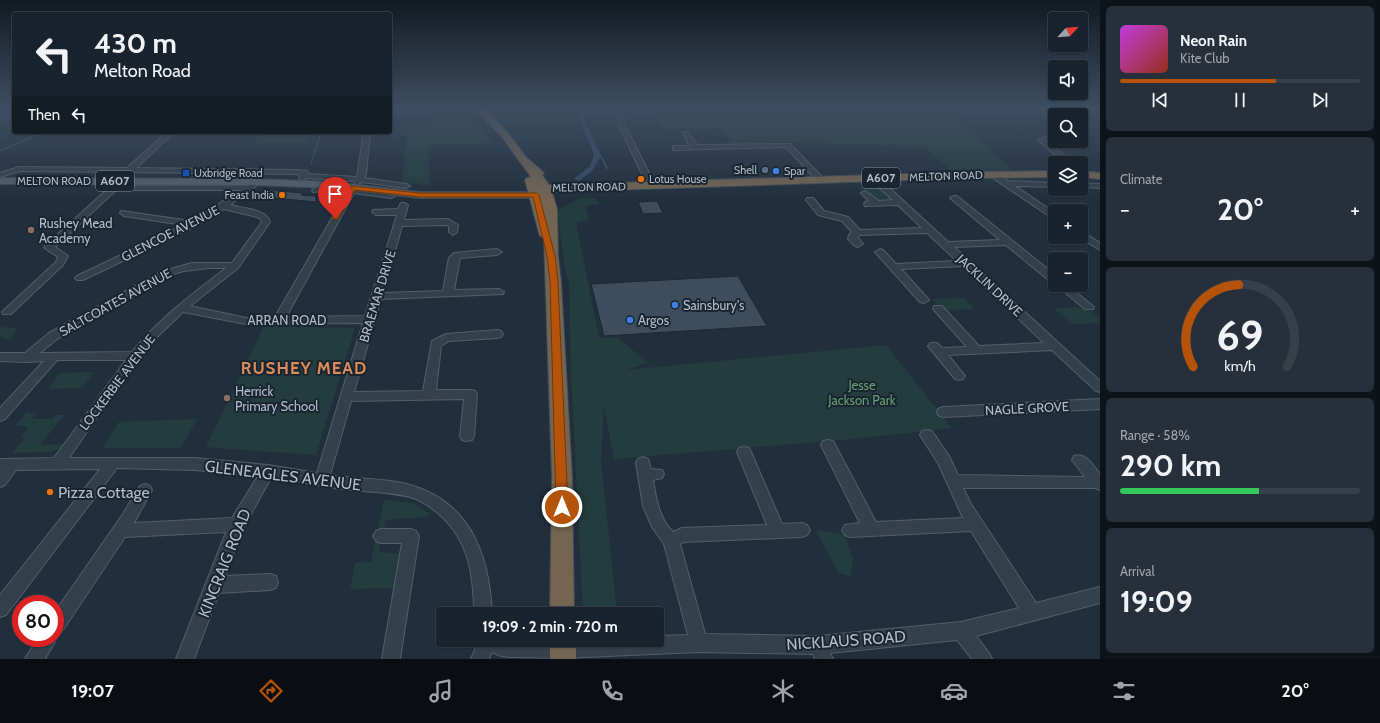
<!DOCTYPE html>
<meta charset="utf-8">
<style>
:root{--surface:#19232e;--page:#262f3a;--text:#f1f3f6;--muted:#9fa4aa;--line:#37404a;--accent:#b45309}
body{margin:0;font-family:Cabin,sans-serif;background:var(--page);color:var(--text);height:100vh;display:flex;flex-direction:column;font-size:15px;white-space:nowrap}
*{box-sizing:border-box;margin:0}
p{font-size:13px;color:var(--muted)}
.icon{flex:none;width:22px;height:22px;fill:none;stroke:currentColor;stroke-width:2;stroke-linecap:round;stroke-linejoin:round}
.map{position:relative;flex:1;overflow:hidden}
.details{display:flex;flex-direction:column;gap:6px;padding:6px;background:#0e1319;width:280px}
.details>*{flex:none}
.banner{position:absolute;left:12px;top:12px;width:380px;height:122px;border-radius:4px;box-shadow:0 1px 3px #0004,0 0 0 1px var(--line);background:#19232e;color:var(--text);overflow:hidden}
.needle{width:26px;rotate:64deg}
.fabs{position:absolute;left:1048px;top:12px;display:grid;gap:8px}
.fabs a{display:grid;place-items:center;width:40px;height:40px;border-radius:4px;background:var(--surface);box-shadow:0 1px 3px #0004,0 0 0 1px var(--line);font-size:20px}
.speed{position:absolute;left:12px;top:595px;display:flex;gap:8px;font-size:20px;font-weight:700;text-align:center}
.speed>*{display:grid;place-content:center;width:52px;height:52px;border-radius:50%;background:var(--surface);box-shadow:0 1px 3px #0004,0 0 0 1px var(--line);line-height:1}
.speed .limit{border:6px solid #d22;background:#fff;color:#111}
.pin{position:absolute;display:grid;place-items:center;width:34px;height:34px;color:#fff;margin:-41px -17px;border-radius:50% 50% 50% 0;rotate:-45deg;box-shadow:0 0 4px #0007}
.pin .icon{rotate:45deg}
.me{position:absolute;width:44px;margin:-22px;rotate:0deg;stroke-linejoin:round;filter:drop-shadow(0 0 3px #0008)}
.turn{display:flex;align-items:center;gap:14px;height:84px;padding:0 16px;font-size:18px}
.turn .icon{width:52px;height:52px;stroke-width:2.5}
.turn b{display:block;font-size:28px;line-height:34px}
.then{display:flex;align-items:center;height:38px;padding:0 16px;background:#0003;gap:8px;font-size:15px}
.big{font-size:30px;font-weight:700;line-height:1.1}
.details .widget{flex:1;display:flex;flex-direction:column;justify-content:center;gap:6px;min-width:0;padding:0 14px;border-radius:6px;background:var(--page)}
.details .dial{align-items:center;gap:0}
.dial svg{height:104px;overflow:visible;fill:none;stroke:var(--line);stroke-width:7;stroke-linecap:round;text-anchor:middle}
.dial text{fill:var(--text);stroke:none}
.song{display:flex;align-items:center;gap:12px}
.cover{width:48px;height:48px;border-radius:6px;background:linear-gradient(135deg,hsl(290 70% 55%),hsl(10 70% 35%))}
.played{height:4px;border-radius:2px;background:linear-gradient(90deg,var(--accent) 65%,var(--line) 65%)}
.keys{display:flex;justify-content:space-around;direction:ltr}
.heat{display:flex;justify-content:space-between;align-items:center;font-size:22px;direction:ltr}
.charge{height:6px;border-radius:3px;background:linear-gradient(90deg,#34c759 58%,var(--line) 0)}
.trip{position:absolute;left:436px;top:607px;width:228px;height:40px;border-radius:4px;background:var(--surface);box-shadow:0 1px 3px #0004,0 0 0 1px var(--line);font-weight:700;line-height:40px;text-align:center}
.menu{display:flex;height:64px;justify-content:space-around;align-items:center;background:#0a0e12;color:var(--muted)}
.menu .icon{width:28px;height:28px}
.menu .current{color:var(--accent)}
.menu b{font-size:18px;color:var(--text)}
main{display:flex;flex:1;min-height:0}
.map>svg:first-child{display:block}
.green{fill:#233d3e}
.water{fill:#344b66}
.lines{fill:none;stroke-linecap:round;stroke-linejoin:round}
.stream{stroke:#344b66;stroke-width:1.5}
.building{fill:#3d4d5d;stroke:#1c2734}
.minor-casing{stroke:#535e6b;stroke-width:2}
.major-casing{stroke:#414c59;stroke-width:2}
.highway-casing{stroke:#404b58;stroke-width:2}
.minor{fill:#35404d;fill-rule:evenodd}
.major{fill:#535f6e;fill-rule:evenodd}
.highway{fill:#746552;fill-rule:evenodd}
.route{fill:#b45309;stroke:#753606}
.service-dot{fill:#5c6f8a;stroke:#1a2532;stroke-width:1.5}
.shop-dot{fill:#3f7fe0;stroke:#1a2532;stroke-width:1.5}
.transit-dot{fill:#1a4fb4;stroke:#1a2532;stroke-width:1.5}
.food-dot{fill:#e8710a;stroke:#1a2532;stroke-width:1.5}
.education-dot{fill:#8d6e63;stroke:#1a2532;stroke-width:1.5}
.labels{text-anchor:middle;stroke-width:4;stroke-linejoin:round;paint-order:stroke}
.far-poi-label{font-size:11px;fill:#b1bbc9;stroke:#1a2532;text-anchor:start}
.far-street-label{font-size:11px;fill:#b1bbc9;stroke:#1a2532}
.shield{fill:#1a2532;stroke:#848e9c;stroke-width:1}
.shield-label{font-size:12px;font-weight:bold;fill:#b1bbc9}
.poi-label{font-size:13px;fill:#b1bbc9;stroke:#1a2532;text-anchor:start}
.street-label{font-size:13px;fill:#b1bbc9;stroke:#1a2532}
.park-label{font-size:13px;fill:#669c70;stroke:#1a2532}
.near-street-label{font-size:16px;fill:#b1bbc9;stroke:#1a2532}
.near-poi-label{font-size:16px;fill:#b1bbc9;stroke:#1a2532;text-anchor:start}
.district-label{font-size:17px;font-weight:bold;letter-spacing:1px;fill:#db8b59;stroke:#1a2532}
</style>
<main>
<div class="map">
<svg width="1100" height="659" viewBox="0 0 1100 659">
<rect width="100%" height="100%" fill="#212f3d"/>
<!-- green -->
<path class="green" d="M 431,107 L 459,107 L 467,113 L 494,143 L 428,146 L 430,185 L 402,183 L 407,126 L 433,124 Z
M 485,107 L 944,107 L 1013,170 L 951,171 L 926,148 L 793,142 L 734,144 L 719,128 L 673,129 L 662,128 L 649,112 L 575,115 L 576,118 L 570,122 L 506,126 Z
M 262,132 L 317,132 L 309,138 L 306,143 L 252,144 Z
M 878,187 L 895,202 L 876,203 L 858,188 Z
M 581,198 L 596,198 L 600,204 L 589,205 L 589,207 L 585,207 L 589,220 L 576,223 L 599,338 L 617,337 L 648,363 L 625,370 L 886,345 L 952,428 L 841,440 L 614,459 L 604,406 L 601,460 L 617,614 L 584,614 L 583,612 L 571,373 L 569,281 L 566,275 L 557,210 Z
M 964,298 L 974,309 L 943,310 L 933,299 Z
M 1085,307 L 1100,319 L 1100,323 L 1072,324 L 1054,308 Z
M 264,326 L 355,328 L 316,455 L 206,447 Z
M 3,327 L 18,328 L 10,340 L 0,337 L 0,329 Z
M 94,372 L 82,388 L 48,389 L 60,373 Z
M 27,412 L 36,414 L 32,419 L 53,419 L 56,415 L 64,415 L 40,445 L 69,444 C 58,455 27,452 12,453 L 25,438 L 21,438 L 29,427 L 16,425 Z
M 197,419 L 181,448 L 102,448 L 119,422 Z
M 384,500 L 413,503 L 430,514 L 425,517 L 385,520 C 385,531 380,540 379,552 L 408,554 L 402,588 L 350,589 L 355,563 L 371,562 Z
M 816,530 L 845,535 L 853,560 L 850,576 L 838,573 Z"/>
<!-- water -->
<path class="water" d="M 575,107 L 587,107 L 580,109 L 596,146 L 609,169 L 606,169 L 600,157 L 593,170 L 579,181 L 574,179 L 590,166 L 594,155 Z"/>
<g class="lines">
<!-- stream -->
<path class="stream" d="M 0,151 L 43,132
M 311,164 L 321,132"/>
</g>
<!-- building -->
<path class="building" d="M 270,190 L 303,193 L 301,195 L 316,196 L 316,202 L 251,196 Z
M 657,201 L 663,213 L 643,214 L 638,202 Z
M 738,276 L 767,326 L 604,336 L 591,284 Z"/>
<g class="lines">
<!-- minor casing -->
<g class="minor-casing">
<path id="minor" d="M 1031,107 L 1038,107 L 1055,120 L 1055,125 Z
M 14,109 L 14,114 L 0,121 L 0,116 Z
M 620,116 L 625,117 L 624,123 L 655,185 L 654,187 L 651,187 L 647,185 L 618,123 Z
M 167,132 L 174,132 L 136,168 L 297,170 L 307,171 L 308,174 L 357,177 L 364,132 L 370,132 L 366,174 L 364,178 L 406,184 L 410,186 L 406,188 L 362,182 L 358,184 L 355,184 L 354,181 L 307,178 L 303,180 L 299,178 L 300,175 L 297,174 L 20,171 L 0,177 L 0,173 L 19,167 L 127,168 Z
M 684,132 L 688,132 L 697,145 L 790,144 L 825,180 L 824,182 L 818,182 L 786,147 L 673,150 L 673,146 L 690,146 L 683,133 Z
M 1048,136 L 1055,136 L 1055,140 L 1046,141 L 1074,163 L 1065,163 L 1038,140 Z
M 990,172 L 996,172 L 1008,181 L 1055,183 L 1055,187 L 1015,186 L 1055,213 L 1055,220 L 990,176 Z
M 876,181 L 882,181 L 948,242 L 1000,240 L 950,198 L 954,196 L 957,196 L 1055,275 L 1055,283 L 1051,282 L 1006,245 L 954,247 L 1100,381 L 1100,392 L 1096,391 L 1052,350 L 948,355 L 965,376 L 963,379 L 959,380 L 955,379 L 928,346 L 930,343 C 936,342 938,343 942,348 L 967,347 L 934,310 L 933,308 L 934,306 L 942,306 L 979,346 L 1044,343 L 963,266 L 901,269 L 929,300 L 924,303 L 920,302 L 875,252 L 880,249 L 883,250 L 896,264 L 957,261 L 927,233 L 859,235 L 858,238 L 863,244 L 858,247 L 855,246 L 848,239 L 849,235 L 852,232 L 842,221 L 818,215 L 806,200 L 807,198 L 813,198 L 824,211 L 848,217 L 860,230 L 922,228 L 898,205 L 865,206 L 864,204 L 865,202 L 869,201 L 861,193 L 865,191 L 879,201 L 893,200 L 876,185 Z
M 1081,183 L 1100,184 L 1100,188 L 1081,187 Z
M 252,184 L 256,186 L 230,205 C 241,208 267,209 270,222 L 238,268 L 190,306 L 246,318 L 275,317 L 347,192 L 337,190 L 313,192 L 312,190 C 322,181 342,189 353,186 L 357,189 L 391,194 L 395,196 L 391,198 L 354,193 L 286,317 L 365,316 L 397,215 L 376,215 L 372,212 L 373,210 L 398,209 L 401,203 L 404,203 L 408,205 L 404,220 L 448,219 L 458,225 L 457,232 L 453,235 L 449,232 L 449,226 L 447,225 L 402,226 L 383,293 L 443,291 L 449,258 L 454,253 L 497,249 L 502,252 L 497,255 L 460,258 L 454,290 L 499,289 L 504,292 L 503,294 L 381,299 L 354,392 L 423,391 L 432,341 L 446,334 L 497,330 L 501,331 L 503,334 L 501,337 L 497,338 L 449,341 L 441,346 L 436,390 L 471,390 L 475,391 L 477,394 L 474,436 L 472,440 L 467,441 L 462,440 L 460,436 L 464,399 L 351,401 L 330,475 C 354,479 379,478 402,483 C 469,498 489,552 492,614 L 474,614 C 474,576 469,540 439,514 C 430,507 421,500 410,497 C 391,492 370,492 350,490 C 324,487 298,481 271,478 L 243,528 L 225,576 L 270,574 L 276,576 L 278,582 L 276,588 L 270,590 L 219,593 L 194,659 L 176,659 L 226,532 L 125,537 L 61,633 L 56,635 L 57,638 L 45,659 L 25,659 L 38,638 L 55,638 L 55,612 L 123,514 L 140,486 L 145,484 L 150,486 L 152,490 L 134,523 L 232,518 L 258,476 L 195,470 L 117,468 L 6,615 L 0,617 L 0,595 L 100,469 L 16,470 L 5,485 L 0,487 L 0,459 L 54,458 L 126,360 L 57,360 L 5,419 L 0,421 L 0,408 L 44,361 L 26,362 L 0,361 L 0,353 L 25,353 L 49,333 L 163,271 L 192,263 L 232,263 L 262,222 L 261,219 L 257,217 L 224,209 L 196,226 L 83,280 L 77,280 L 75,278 L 77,276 L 184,225 L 124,216 L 120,213 L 121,211 L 191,221 L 241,190 L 116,190 L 55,247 L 68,256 L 63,265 L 11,314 L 3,314 L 2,312 L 56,262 L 58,257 L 46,249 L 44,247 L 46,245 L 111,186 L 248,186 ZM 209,268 L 226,268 C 192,294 159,319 132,352 L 40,353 L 57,339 L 169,275 L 184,271 ZM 183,312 L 246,324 L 363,323 L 317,473 L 268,465 L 195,458 L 69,458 L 115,391 L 155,339 Z
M 1081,231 L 1100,243 L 1100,250 L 1079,237 L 1081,237 Z
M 1056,285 L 1067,285 L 1094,307 L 1093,309 L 1085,309 Z
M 1100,399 L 1100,409 L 943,417 L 938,415 L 937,412 L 938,409 L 943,407 Z
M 927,430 L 932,431 L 949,456 L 958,475 L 1085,477 L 1072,460 L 1074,456 C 1086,452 1093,466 1100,474 L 1100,490 L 1095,488 L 963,488 L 971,504 L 1036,603 L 1100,587 L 1100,603 L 976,636 L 989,653 L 992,659 L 972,659 L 957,640 L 830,653 L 833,659 L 815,659 L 813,654 L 699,652 L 563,658 L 509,657 L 501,656 L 492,652 L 489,659 L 471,659 L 479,640 L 657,640 L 657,636 L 688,635 L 664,544 L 652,527 L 643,506 L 636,463 L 638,459 L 643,457 L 648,459 L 651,469 L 662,470 L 664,474 L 662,478 L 653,480 C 656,499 659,518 673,532 L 682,528 L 767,525 L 737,452 L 739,448 L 744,447 L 749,448 L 751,452 L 782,524 L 802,523 L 807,525 L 810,530 L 807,535 L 802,537 L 684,542 L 680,544 L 705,634 L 818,636 L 961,622 L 1019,608 L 971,531 L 850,537 L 845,535 L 842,530 L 845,525 L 860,523 L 821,445 L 823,441 L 828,440 L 833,441 L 876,522 L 963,518 L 938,463 L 920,435 L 922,431 Z
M 381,529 L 411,529 L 416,531 L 419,536 L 400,659 L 382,659 L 402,543 L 381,543 L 376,541 L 373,536 L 376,531 Z"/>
</g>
<!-- major casing -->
<g class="major-casing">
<path id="major" d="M 0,178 L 256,179 L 333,182 L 420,192 L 536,192 L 541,195 L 536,198 L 420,198 L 333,188 L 256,185 L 0,184 Z"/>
</g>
<!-- highway casing -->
<g class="highway-casing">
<path id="highway" d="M 473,107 L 483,107 L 508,133 L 526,157 L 542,171 L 544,173 L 542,175 L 549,185 L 969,172 L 1055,171 L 1055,177 L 969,178 L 552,192 L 557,209 L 558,256 L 561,282 L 572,477 L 574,614 L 550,614 L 552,477 L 544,237 L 540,236 L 539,233 L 525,180 L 527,178 L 531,177 L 502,137 Z
M 1081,171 L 1100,173 L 1100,179 L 1081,177 Z
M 550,640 L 576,640 L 576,659 L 550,659 Z"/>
</g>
<!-- minor -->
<use href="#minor" class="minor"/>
<!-- major -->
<use href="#major" class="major"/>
<!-- highway -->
<use href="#highway" class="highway"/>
</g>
<!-- sky -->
<linearGradient id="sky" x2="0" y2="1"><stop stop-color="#121a22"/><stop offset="0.54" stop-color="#3d4d62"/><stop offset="1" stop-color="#3d4d62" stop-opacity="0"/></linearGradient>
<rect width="1100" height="200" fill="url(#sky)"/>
<!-- route -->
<path class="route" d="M 351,186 L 420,193 L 536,193 L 539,195 L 555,256 L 558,282 L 568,507 L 566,511 L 562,512 L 558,511 L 556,507 L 550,282 L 547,256 L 533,197 L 420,197 L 355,190 L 338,219 L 333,219 L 332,218 Z"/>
<!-- markers -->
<circle class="service-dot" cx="765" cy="170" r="4"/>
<g class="shop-dot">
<circle cx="776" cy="171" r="4"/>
<circle cx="675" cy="305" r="4"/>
<circle cx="630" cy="320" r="4"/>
</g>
<rect class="transit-dot" x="182" y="169" width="8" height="8" rx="2"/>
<g class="food-dot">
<circle cx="641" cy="179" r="4"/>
<circle cx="282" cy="195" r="4"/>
<circle cx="50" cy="492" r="4"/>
</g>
<g class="education-dot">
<circle cx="31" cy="230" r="4"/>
<circle cx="227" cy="398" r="4"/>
</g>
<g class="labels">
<!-- far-poi labels -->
<g class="far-poi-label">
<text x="757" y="174" text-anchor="end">Shell</text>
<text x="784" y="175">Spar</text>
<text x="194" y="177">Uxbridge Road</text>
<text x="649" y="183">Lotus House</text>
<text x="274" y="199" text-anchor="end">Feast India</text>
</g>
<!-- far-street labels -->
<g class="far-street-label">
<text transform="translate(946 176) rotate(-2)" y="4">MELTON ROAD</text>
<text x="54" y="185">MELTON ROAD</text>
<text transform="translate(589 187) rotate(-1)" y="4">MELTON ROAD</text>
</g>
<!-- shield labels -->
<g class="shield">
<rect x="862" y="168" width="38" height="20" rx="3"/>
<rect x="96" y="171" width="38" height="20" rx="3"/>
</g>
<g class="shield-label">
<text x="881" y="182">A607</text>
<text x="115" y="185">A607</text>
</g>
<!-- poi labels -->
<g class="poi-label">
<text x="39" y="228">Rushey Mead<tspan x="39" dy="15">Academy</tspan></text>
<text x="683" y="310">Sainsbury's</text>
<text x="638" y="325">Argos</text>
<text x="235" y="396">Herrick<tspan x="235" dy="15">Primary School</tspan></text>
</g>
<!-- street labels -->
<g class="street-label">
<text transform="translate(170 233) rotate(-27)" y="5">GLENCOE AVENUE</text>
<text transform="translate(990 285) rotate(43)" y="5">JACKLIN DRIVE</text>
<text transform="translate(377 296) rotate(-73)" y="5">BRAEMAR DRIVE</text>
<text transform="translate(115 302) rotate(-29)" y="5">SALTCOATES AVENUE</text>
<text x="287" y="325">ARRAN ROAD</text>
<text transform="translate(117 382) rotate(-53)" y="5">LOCKERBIE AVENUE</text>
<text transform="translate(1027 408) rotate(-3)" y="5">NAGLE GROVE</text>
</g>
<!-- park labels -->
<g class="park-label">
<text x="862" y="390">Jesse<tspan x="862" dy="15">Jackson Park</tspan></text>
</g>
<!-- near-street labels -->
<g class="near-street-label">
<text transform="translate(283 475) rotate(7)" y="6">GLENEAGLES AVENUE</text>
<text transform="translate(224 563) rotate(-68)" y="6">KINCRAIG ROAD</text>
<text transform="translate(846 640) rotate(-4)" y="6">NICKLAUS ROAD</text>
</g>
<!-- near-poi labels -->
<g class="near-poi-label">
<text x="58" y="498">Pizza Cottage</text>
</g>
<!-- district labels -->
<g class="district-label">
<text x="304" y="374">RUSHEY MEAD</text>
</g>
</g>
</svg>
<div class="fabs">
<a><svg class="needle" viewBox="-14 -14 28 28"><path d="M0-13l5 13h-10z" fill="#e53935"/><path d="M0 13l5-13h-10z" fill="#9fa4aa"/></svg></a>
<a><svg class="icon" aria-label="sound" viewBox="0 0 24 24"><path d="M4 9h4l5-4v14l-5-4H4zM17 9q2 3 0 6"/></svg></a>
<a><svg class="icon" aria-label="search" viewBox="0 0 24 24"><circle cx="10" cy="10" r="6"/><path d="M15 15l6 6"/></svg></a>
<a><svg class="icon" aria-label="layers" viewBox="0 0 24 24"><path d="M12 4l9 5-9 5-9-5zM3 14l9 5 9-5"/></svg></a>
<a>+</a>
<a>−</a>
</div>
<div class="speed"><div class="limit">80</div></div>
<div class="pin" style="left:335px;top:218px;background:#d93025"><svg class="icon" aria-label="arrive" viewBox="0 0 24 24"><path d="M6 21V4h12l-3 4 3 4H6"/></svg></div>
<svg class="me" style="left:562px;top:507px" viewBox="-20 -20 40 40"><circle r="17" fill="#b45309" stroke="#fff" stroke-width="3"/><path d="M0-11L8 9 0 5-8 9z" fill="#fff"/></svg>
<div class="trip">19:09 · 2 min · 720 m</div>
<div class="banner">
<div class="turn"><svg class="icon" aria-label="left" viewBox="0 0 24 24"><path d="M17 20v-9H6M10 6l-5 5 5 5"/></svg><div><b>430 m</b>Melton Road</div></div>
<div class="then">Then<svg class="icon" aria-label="left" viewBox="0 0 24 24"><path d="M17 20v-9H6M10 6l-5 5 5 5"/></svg></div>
</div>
</div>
<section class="details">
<div class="widget">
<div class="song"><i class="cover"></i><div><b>Neon Rain</b><p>Kite Club</p></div></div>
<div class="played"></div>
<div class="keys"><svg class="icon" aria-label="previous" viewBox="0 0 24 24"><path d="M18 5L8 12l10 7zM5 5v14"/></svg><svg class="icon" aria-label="pause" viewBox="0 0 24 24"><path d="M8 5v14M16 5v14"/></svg><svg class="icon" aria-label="next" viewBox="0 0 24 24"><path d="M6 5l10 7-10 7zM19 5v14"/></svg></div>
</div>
<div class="widget"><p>Climate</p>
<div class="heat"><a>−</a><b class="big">20°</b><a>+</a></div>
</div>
<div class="widget dial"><svg viewBox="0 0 100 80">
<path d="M14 69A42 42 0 1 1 86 69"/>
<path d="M14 69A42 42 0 0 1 49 6" stroke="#b45309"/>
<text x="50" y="56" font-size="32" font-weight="700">69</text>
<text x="50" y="72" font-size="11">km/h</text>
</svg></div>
<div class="widget"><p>Range · 58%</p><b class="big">290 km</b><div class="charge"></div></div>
<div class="widget"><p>Arrival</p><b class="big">19:09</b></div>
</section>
</main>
<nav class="menu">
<b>19:07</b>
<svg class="icon current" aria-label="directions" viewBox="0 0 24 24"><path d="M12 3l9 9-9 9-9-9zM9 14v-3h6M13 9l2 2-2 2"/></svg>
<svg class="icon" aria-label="music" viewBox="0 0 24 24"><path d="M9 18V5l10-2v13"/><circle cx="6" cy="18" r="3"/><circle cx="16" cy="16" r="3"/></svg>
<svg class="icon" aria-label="phone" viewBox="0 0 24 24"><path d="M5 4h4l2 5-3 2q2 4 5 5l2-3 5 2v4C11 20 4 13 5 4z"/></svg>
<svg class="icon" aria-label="climate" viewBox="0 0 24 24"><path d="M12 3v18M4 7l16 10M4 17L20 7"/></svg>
<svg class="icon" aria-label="car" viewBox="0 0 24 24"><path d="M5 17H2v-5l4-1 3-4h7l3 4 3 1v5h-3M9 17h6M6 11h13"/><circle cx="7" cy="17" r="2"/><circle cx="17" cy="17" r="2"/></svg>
<svg class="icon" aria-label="filters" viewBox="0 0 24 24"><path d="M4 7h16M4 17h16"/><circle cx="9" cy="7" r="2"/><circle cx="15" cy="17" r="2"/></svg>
<b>20°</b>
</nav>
